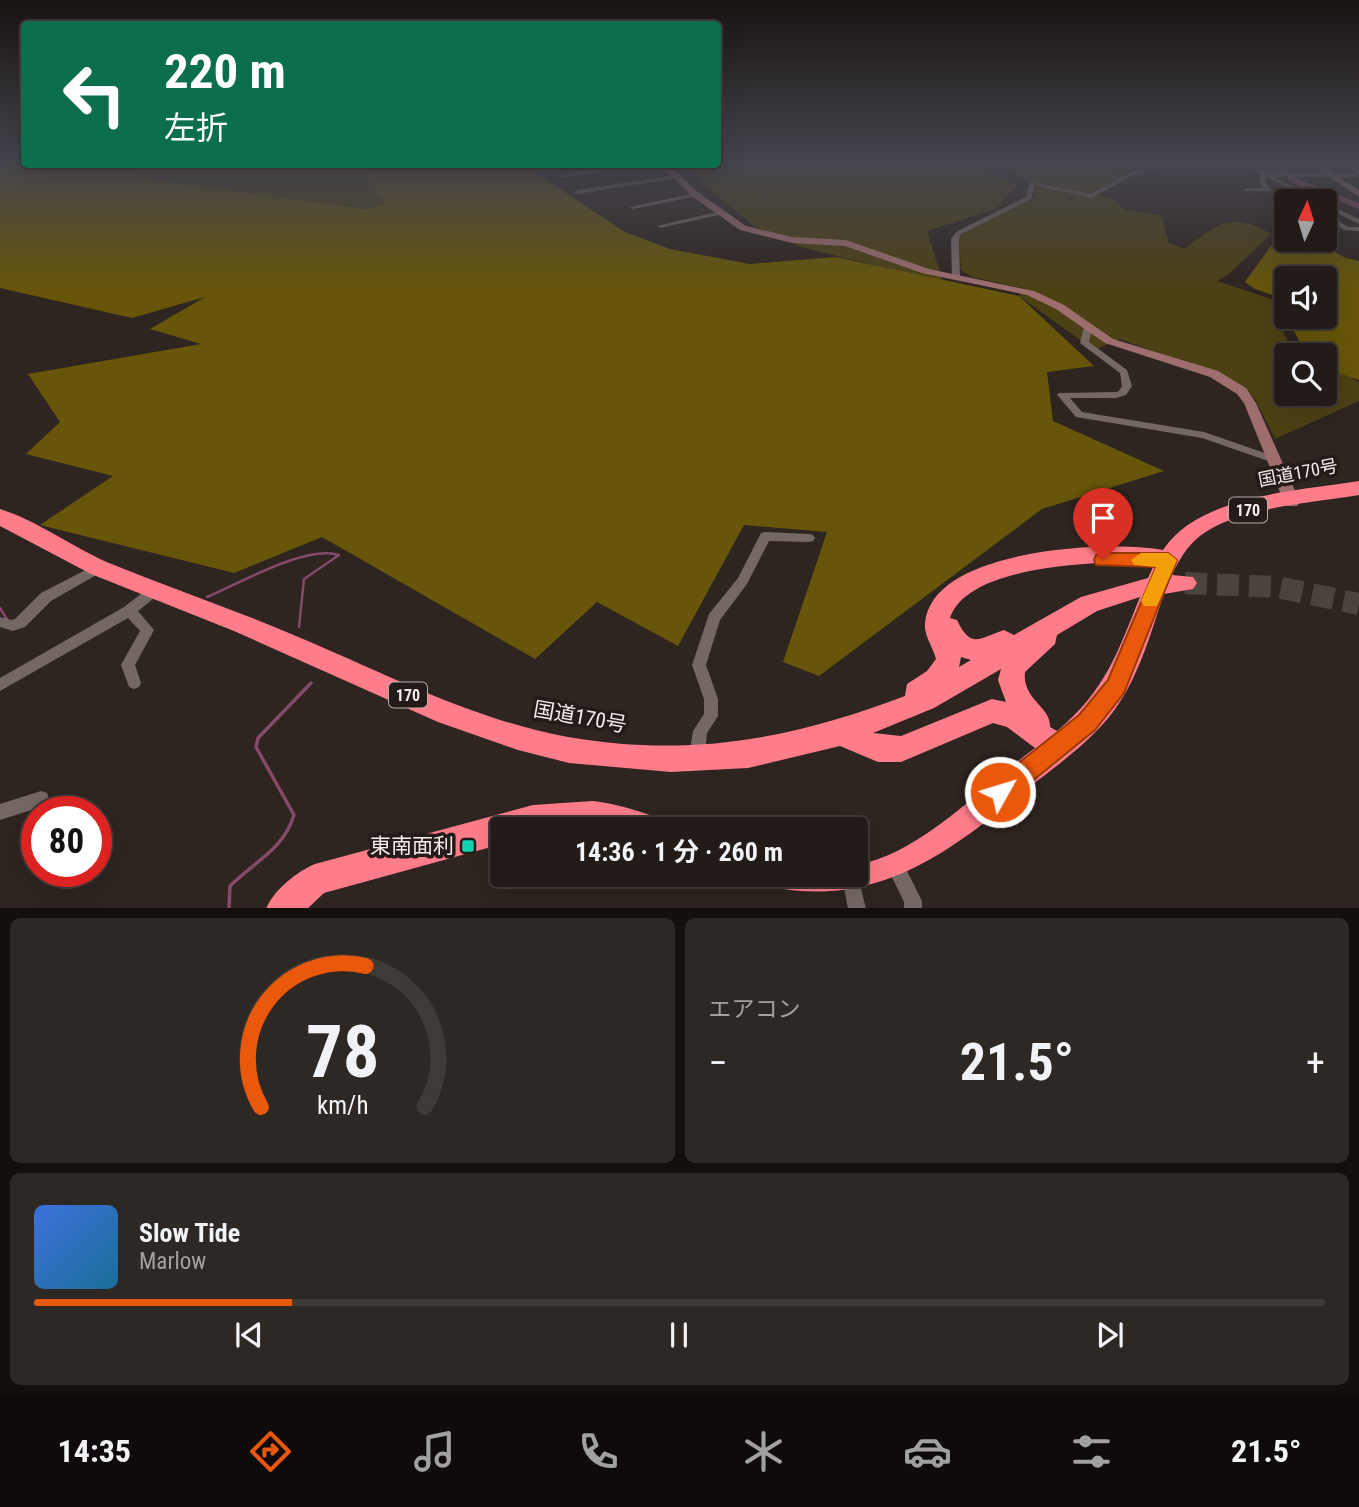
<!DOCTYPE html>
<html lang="ja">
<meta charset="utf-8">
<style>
:root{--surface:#221b18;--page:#2e2825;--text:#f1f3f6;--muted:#a2a1a2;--line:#3f3937;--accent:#ea580c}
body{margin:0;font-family:"Roboto Condensed","Noto Sans JP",sans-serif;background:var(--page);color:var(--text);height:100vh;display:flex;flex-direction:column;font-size:26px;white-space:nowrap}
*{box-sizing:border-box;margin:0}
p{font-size:23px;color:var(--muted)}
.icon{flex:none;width:38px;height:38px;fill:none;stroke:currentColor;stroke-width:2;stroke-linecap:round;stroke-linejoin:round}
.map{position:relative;height:908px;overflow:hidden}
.details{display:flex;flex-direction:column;gap:10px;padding:10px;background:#130f0d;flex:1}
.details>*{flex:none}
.guide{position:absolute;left:21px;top:21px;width:700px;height:147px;border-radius:7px;box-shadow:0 7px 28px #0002,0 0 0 2px var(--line);background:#0b6e4f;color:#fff;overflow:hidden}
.needle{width:46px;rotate:4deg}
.controls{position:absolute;left:1274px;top:189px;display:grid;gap:14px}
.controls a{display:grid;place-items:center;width:63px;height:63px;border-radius:7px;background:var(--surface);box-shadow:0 7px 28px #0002,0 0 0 2px var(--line);font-size:35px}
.speed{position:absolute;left:21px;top:796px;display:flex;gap:14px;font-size:35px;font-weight:700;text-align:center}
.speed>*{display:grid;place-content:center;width:91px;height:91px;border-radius:50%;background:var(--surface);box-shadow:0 7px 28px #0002,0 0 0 2px var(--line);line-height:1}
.speed .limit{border:10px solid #d22;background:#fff;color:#111}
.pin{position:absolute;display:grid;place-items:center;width:60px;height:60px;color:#fff;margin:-72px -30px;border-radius:50% 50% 50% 0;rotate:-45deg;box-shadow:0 0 7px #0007}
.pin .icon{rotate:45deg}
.me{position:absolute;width:77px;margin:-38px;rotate:51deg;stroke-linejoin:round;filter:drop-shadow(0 0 5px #0008)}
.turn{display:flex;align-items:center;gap:24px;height:147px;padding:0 28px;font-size:32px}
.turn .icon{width:91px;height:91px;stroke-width:2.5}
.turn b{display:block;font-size:49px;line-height:60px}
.big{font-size:52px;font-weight:700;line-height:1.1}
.details .tile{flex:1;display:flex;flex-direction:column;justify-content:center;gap:10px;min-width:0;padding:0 24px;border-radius:10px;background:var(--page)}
.details .dial{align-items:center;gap:0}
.dial svg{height:182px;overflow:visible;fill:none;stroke:var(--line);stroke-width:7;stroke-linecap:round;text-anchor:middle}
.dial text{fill:var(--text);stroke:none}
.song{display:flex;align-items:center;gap:21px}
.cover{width:84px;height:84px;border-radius:10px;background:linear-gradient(135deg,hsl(220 70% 55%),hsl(200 70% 35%))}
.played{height:7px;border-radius:4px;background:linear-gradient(90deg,var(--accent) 20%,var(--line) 20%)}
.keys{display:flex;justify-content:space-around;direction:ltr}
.heat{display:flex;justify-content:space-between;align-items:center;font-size:38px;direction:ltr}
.details .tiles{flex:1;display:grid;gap:10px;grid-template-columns:1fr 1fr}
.tile:last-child{grid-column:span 2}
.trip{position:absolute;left:490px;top:817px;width:378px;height:70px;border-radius:7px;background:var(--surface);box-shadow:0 7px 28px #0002,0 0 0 2px var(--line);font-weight:700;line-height:70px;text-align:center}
.dock{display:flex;height:112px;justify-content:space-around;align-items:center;background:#0e0b0a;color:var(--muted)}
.dock .icon{width:49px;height:49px}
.dock .on{color:var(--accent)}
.dock b{font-size:32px;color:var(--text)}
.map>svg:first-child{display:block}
.green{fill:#4c4114}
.forest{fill:#67560a}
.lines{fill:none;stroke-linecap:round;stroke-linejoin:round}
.stream-far1{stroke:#854a69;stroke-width:2.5}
.stream{stroke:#854a69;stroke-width:3.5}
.river{fill:#854a69;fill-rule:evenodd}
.highway-tunnel{stroke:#4c423e;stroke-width:22;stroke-dasharray:22 10;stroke-linecap:butt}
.street{fill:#746864;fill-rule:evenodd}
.secondary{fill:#9e6e6f;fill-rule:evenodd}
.highway{fill:#ff7c8a;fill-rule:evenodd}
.route{fill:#ea580c;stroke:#983908;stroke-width:2}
.slow{fill:#f59e0b}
.poi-dot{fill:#13d5b3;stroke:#241a17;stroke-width:2.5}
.labels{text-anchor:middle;stroke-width:7;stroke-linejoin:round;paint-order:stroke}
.shield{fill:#241a17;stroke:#b6aeab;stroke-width:2}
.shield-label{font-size:16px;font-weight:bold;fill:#f4edeb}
.street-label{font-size:18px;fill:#f4edeb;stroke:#241a17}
.near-street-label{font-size:21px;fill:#f4edeb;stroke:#241a17}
.near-poi-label{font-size:21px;fill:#f4edeb;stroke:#241a17;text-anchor:end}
</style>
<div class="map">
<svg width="1359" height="909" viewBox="0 0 1359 909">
<rect width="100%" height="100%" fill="#2e2420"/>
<!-- green -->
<path class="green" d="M 718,163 L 973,163 L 1018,185 L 995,209 L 927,231 L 943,282 L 801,247 L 754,226 L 680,165 Z
M 991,163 L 1096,163 L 1128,173 L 1092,193 L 1113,199 L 1125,210 L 1161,215 L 1169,243 L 1185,249 C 1219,223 1230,211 1271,234 L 1230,273 L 1217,281 L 1280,302 C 1281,322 1282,342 1299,355 L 1286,355 L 1286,394 L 1325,394 L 1325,367 L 1336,369 L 1359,382 L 1359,401 L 1275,439 L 1255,399 L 1234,381 L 1120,339 L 1094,350 L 1019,296 L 1026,289 L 972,277 L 961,270 L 959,238 L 966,229 L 1035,197 L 1036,184 Z
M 107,165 L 359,165 L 387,204 L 364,209 L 154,180 Z"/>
<!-- forest -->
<path class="forest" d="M 0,163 L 107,165 L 154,180 L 364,209 L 386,204 L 359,165 L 524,165 L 625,232 L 670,249 L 750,264 L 836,257 L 1019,296 L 1094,366 L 1047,372 L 1053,421 L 1164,471 L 1042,509 L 819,676 L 783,662 L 827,532 L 744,525 L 678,646 L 597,602 L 535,659 L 322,537 L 234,573 L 40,525 L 113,476 L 26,454 L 60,422 L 28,374 L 201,344 L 150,329 L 205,297 L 132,318 L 0,288 Z
M 1283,238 L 1312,240 L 1346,258 L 1359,261 L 1359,380 L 1327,369 L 1325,355 L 1309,355 L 1305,352 L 1291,325 L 1292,317 L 1325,317 L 1325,278 L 1286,278 L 1286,300 L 1255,289 L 1245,282 L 1273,243 Z"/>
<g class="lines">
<!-- stream-far1 -->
<path class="stream-far1" d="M 207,597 C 240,583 305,545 339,555 L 304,579 L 299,627
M 0,608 L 8,621"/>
<!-- stream -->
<path class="stream" d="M 229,909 L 230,886 C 254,862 284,849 294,815 L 256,747 L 258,738 L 311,683"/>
<!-- river -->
<path class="river" d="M 1264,163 L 1274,163 L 1303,181 L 1359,203 L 1359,209 L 1297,185 Z"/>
<!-- highway-tunnel -->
<path class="highway-tunnel" d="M 1185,583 L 1277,587 L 1359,604"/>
<!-- street -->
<path class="street" d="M 1176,163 L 1185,163 L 1133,175 L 1092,198 L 1035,185 L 1031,199 L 961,234 L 959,239 L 960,277 L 956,279 L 952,277 L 951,239 L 956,232 L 1026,197 L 1030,182 L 1091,194 L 1129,173 Z
M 1241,163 L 1248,163 L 1268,173 L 1359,173 L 1359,177 L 1275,177 L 1320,201 L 1313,201 L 1266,177 L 1266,183 L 1271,190 L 1270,191 L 1245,191 L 1244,190 L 1247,188 L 1263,188 L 1260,183 L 1261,174 Z
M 626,164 L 644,164 L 560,178 L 557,176 Z
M 676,175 L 679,177 L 678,178 L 577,194 L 574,192 L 577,190 Z
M 696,193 L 698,194 L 698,196 L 633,209 L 630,207 Z
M 1325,203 L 1359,219 L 1359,224 L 1325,207 Z
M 721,211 L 724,213 L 723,214 L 660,228 L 657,226 Z
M 1332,217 L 1348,227 L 1359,227 L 1359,231 L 1344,230 L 1330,220 L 1329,219 Z
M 1088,324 L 1092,327 L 1089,342 L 1127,370 L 1132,386 L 1126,395 L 1116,398 L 1070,398 L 1082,412 L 1204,432 L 1279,458 L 1280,460 L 1279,462 L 1271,462 L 1202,438 L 1076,417 L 1059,397 L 1057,395 L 1059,393 L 1116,392 L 1119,391 L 1122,386 L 1120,373 L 1080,343 L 1084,327 Z
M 765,532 L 809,534 L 813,535 L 815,538 L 813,541 L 809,542 L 769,541 L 747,584 L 720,620 L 706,665 L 718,699 L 718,716 L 707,733 L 705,756 L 702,761 L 697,763 L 692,761 L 689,756 L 693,731 L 704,714 L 704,699 L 692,665 L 709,614 L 738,578 L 761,533 Z
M 99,563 L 103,565 L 105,568 L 103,571 L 51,601 L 25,627 L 13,631 L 0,627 L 0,617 L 12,620 L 15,619 L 41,593 Z
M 154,586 L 158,587 L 160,591 L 158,595 L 138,611 L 154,630 L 135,665 L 141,683 L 139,687 L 134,689 L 129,687 L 121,665 L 140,631 L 128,618 L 0,691 L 0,678 L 124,607 L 150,587 Z
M 41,791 L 47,793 L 49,799 L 47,805 L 0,820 L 0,804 Z
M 897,860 L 903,863 L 922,901 L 922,909 L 904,909 L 904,902 L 888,869 L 891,863 Z
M 848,875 L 858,876 L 866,909 L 848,909 L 843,882 Z"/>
<!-- secondary -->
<path class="secondary" d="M 1309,163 L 1318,163 L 1359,190 L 1359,197 Z
M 1341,163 L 1350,163 L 1359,168 L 1359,174 Z
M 659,164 L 668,164 L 699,193 L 746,226 L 792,237 L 846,240 L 929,269 L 1034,291 L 1064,305 L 1113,339 L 1218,371 L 1246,388 L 1256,403 L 1300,502 L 1297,506 L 1287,506 L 1284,502 L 1244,403 L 1237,394 L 1210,377 L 1105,343 L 1056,309 L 1027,295 L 922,273 L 845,246 L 792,243 L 740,230 L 693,197 Z"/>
<!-- highway -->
<path class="highway" d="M 1359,481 L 1359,495 C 1314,503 1236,507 1200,536 C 1188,545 1178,561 1172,575 L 1193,577 L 1197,583 L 1193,589 L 1164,594 C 1150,635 1139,677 1113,712 C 1087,746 1050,770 1017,797 C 943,857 872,909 767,886 L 762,875 L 856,875 L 856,865 C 919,855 983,786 1035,748 L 1007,727 L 993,723 L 901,762 L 878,762 L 840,746 L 748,768 L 671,772 L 569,763 L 518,750 L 438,722 L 234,631 L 91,574 L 0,526 L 0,509 C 38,521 72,547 109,563 C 171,588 235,610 296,636 C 384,673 474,720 568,737 C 690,758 792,739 905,696 L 907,684 L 927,671 L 936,659 C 933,647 924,636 925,624 C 930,548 1110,540 1163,550 C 1199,495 1298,491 1359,481 ZM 1116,562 L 1154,565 L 1148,578 L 1081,597 L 1014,635 L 1004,630 C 978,639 971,649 957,620 L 950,618 C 966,569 1075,564 1116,562 ZM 1140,597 C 1117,654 1105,691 1057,731 L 1050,727 C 1051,706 1022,700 1025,672 L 1055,644 L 1057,635 L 1097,611 ZM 961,657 L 971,660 L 959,667 ZM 1001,669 L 998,680 L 1006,702 L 992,699 L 901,736 L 873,733 L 934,708 Z
M 593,801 C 617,804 637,810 660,819 L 664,830 L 502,830 L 502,844 L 324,893 L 307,909 L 266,909 C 274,890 296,872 315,864 L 533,805 Z"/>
</g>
<!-- sky -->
<linearGradient id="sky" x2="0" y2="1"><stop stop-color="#191412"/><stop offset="0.56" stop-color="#46454e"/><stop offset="1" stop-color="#46454e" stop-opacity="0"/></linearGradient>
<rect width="1359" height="290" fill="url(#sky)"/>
<!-- route -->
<path class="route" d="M 1103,553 L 1168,553 L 1177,560 L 1124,693 L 1095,730 L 1009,800 L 1000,804 L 992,800 L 988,792 L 992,784 L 1079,715 L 1108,680 L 1156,567 L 1096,565 L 1094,560 L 1096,555 Z"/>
<!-- slow -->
<path class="slow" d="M 1141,553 L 1168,553 L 1177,560 L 1157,606 L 1144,606 L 1141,601 L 1156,567 L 1134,565 L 1131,560 Z"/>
<!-- markers -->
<rect class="poi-dot" x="461" y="839" width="14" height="14" rx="3.5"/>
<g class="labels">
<!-- shield labels -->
<g class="shield">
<rect x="1229" y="497.5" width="38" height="25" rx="5"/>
<rect x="389" y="682.5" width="38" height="25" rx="5"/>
</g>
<g class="shield-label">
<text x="1248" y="516">170</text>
<text x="408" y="701">170</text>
</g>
<!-- street labels -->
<g class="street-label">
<text transform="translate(1298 473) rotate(-11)" y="6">国道170号</text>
</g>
<!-- near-street labels -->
<g class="near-street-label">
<text transform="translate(580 717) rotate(10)" y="7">国道170号</text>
</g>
<!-- near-poi labels -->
<g class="near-poi-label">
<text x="454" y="853">東南面利</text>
</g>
</g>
</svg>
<div class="controls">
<a><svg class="needle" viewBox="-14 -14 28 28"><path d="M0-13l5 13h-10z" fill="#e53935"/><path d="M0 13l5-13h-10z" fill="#a2a1a2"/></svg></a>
<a><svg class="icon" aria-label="sound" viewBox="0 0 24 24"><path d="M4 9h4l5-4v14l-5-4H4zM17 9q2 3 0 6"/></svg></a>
<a><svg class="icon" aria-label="search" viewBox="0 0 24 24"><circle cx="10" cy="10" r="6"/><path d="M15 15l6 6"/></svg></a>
</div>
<div class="speed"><div class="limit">80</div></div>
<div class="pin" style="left:1103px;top:560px;background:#d93025"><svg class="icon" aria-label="arrive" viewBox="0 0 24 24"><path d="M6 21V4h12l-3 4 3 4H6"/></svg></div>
<svg class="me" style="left:1000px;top:792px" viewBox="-20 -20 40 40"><circle r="17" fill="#ea580c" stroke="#fff" stroke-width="3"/><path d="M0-11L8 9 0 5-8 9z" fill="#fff"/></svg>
<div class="trip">14:36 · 1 分 · 260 m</div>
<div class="guide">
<div class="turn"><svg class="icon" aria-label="left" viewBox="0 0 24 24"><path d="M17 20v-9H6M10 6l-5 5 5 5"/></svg><div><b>220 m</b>左折</div></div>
</div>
</div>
<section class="details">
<div class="tiles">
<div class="tile dial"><svg viewBox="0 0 100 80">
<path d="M14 69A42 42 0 1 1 86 69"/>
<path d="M14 69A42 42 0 0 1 60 7" stroke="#ea580c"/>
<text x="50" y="56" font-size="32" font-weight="700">78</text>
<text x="50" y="72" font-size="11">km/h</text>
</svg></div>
<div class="tile"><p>エアコン</p>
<div class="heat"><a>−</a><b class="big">21.5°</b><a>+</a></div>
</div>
<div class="tile">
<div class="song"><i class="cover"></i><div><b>Slow Tide</b><p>Marlow</p></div></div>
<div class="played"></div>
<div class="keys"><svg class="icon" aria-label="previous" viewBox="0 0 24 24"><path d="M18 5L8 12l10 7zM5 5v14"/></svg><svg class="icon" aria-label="pause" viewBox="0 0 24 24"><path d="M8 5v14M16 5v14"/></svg><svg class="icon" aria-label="next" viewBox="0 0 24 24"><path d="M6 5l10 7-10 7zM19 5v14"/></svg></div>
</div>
</div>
</section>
<nav class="dock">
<b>14:35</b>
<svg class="icon on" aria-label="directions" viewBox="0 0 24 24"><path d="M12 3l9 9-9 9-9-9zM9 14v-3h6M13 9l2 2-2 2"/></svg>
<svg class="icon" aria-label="music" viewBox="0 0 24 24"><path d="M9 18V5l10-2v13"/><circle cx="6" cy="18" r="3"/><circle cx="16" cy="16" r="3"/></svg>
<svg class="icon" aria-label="phone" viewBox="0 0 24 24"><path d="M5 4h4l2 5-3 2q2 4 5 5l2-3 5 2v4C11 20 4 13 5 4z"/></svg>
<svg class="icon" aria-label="climate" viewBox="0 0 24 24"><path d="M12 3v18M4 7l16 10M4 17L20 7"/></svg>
<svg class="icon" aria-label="car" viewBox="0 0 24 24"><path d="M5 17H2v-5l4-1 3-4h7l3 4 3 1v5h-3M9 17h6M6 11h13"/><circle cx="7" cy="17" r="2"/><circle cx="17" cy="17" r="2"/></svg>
<svg class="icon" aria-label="filters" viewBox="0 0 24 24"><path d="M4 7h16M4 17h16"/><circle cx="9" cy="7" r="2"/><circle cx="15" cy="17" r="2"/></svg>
<b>21.5°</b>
</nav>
